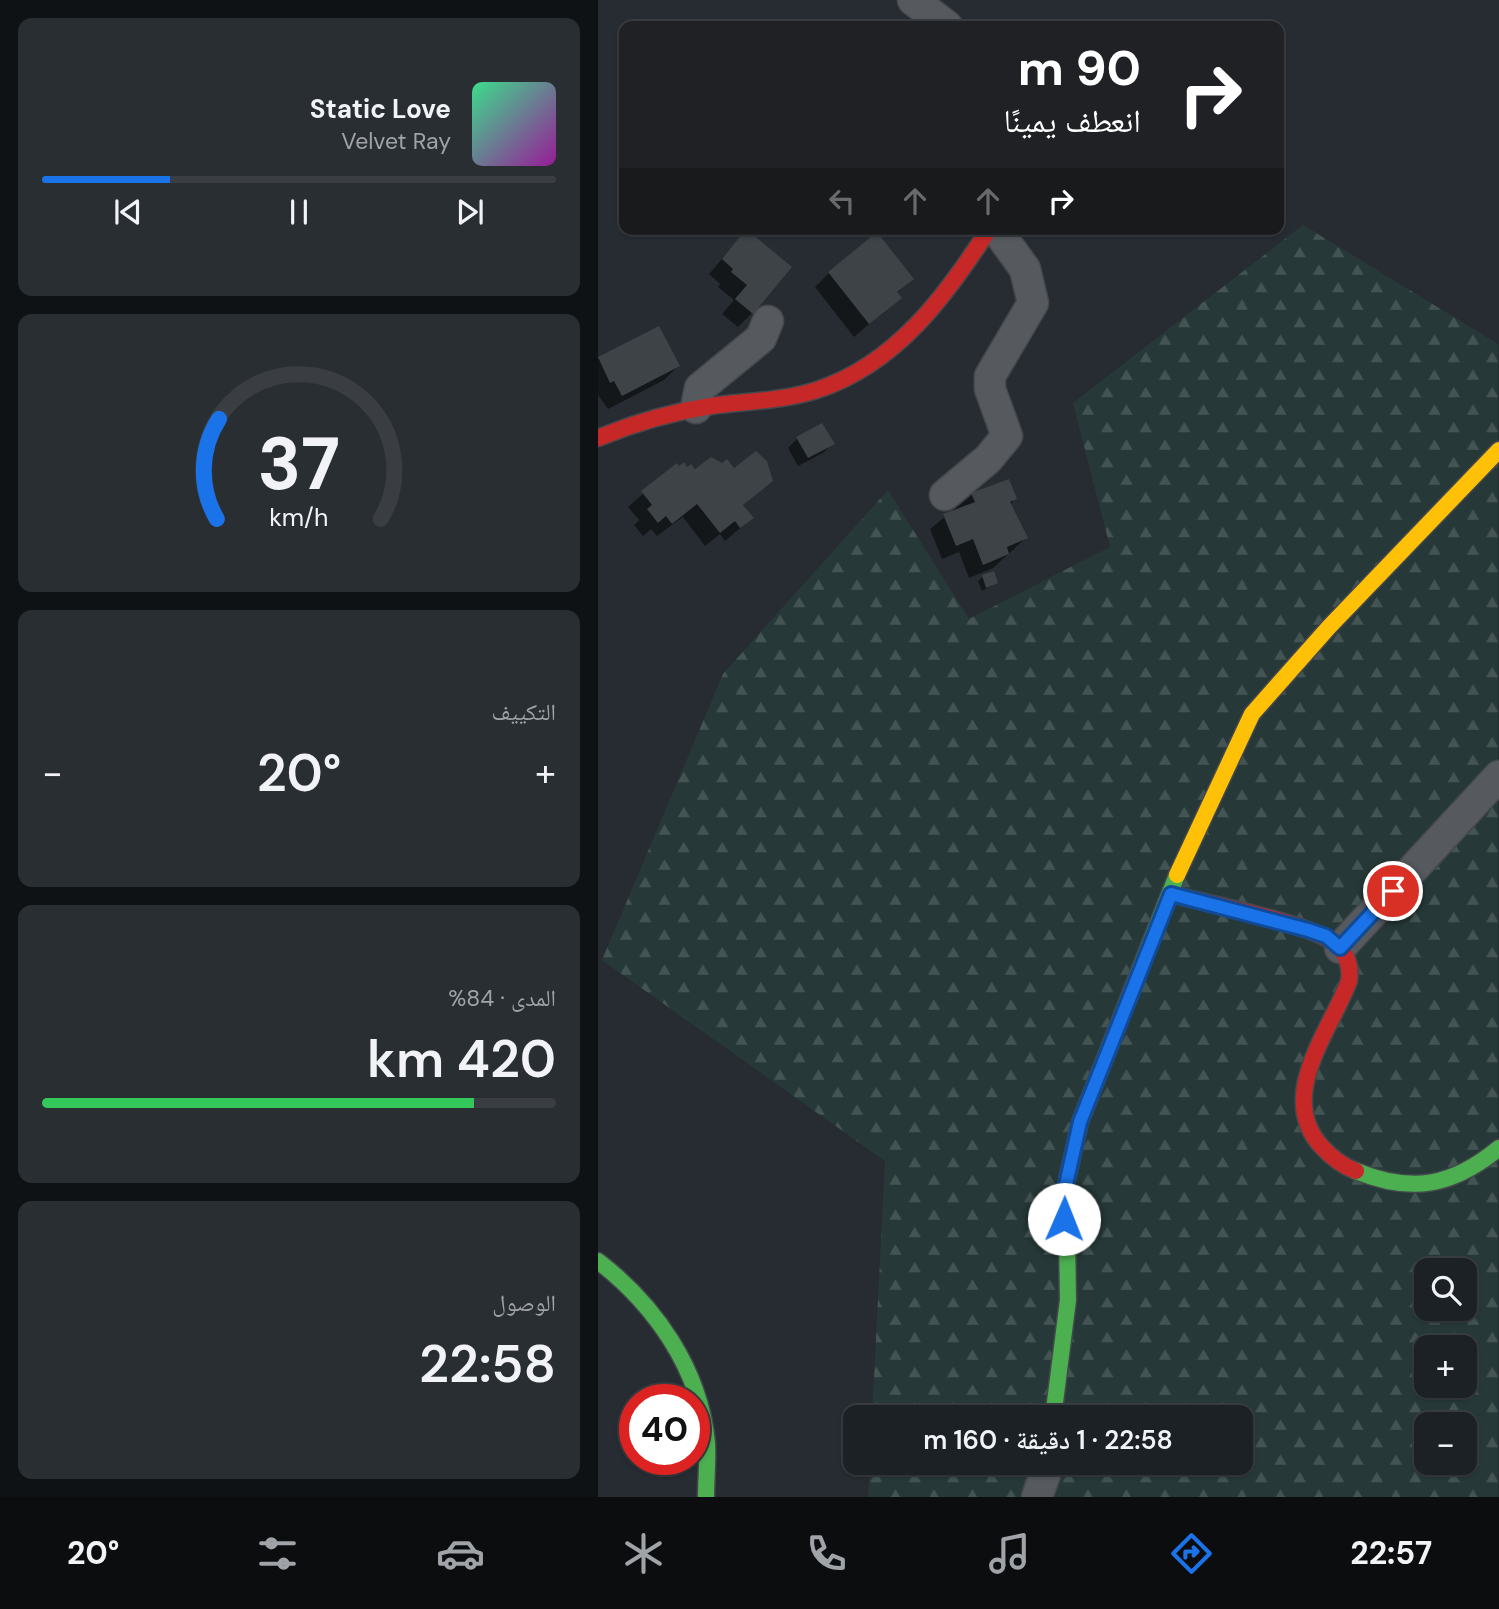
<!DOCTYPE html>
<html lang="ar">
<meta charset="utf-8">
<style>
:root{--surface:#1c2126;--page:#292e32;--text:#f1f3f6;--muted:#a0a3a7;--line:#3a3e43;--accent:#1a73e8}
body{margin:0;font-family:"DM Sans","Noto Naskh Arabic",sans-serif;background:var(--page);color:var(--text);direction:rtl;height:100vh;display:flex;flex-direction:column;font-size:26px;white-space:nowrap}
*{box-sizing:border-box;margin:0}
p{font-size:23px;color:var(--muted)}
.icon{flex:none;width:38px;height:38px;fill:none;stroke:currentColor;stroke-width:2;stroke-linecap:round;stroke-linejoin:round}
.map{position:relative;flex:1;overflow:hidden;direction:ltr}
.details{display:flex;flex-direction:column;gap:18px;padding:18px;background:#0f1215;width:598px}
.details>*{flex:none}
.top-card{position:absolute;left:21px;top:21px;width:665px;height:214px;border-radius:14px;box-shadow:0 2px 5px #0004,0 0 0 2px var(--line);direction:rtl;background:#202124;color:#fff;overflow:hidden}
.buttons{position:absolute;left:816px;top:1258px;display:grid;gap:14px}
.buttons a{display:grid;place-items:center;width:63px;height:63px;border-radius:14px;background:var(--surface);box-shadow:0 2px 5px #0004,0 0 0 2px var(--line);font-size:35px}
.speed{position:absolute;left:21px;top:1384px;display:flex;gap:14px;font-size:35px;font-weight:700;text-align:center}
.speed>*{display:grid;place-content:center;width:91px;height:91px;border-radius:50%;background:var(--surface);box-shadow:0 2px 5px #0004,0 0 0 2px var(--line);line-height:1}
.speed .limit{border:10px solid #d22;background:#fff;color:#111}
.pin{position:absolute;display:grid;place-items:center;width:60px;height:60px;color:#fff;margin:-30px;border:4px solid #fff;border-radius:50%;box-shadow:0 2px 7px #0007}
.me{position:absolute;width:77px;margin:-38px;rotate:1deg;stroke-linejoin:round;filter:drop-shadow(0 0 5px #0008)}
.turn{display:flex;align-items:center;gap:24px;height:147px;padding:0 28px;font-size:32px}
.turn .icon{width:91px;height:91px;stroke-width:2.5}
.turn b{display:block;font-size:49px;line-height:60px}
.lanes{display:flex;align-items:center;height:66px;padding:0 28px;background:#0003;justify-content:center;gap:35px;direction:ltr}
.lanes .off{opacity:.35}
.big{font-size:52px;font-weight:600;line-height:1.1}
.details .tile{flex:1;display:flex;flex-direction:column;justify-content:center;gap:10px;min-width:0;padding:0 24px;border-radius:14px;background:var(--page)}
.details .dial{align-items:center;gap:0}
.dial svg{height:182px;overflow:visible;fill:none;stroke:var(--line);stroke-width:7;stroke-linecap:round;text-anchor:middle}
.dial text{fill:var(--text);stroke:none}
.song{display:flex;align-items:center;gap:21px}
.cover{width:84px;height:84px;border-radius:10px;background:linear-gradient(135deg,hsl(150 70% 55%),hsl(300 70% 35%))}
.played{height:7px;border-radius:4px;background:linear-gradient(90deg,var(--accent) 25%,var(--line) 25%)}
.keys{display:flex;justify-content:space-around;direction:ltr}
.heat{display:flex;justify-content:space-between;align-items:center;font-size:38px;direction:ltr}
.charge{height:10px;border-radius:5px;background:linear-gradient(90deg,#34c759 84%,var(--line) 0)}
.trip{position:absolute;left:245px;top:1405px;width:410px;height:70px;border-radius:14px;background:var(--surface);box-shadow:0 2px 5px #0004,0 0 0 2px var(--line);font-weight:600;line-height:70px;text-align:center;direction:rtl}
.dock{display:flex;height:112px;justify-content:space-around;align-items:center;background:#0b0d0f;color:var(--muted)}
.dock .icon{width:49px;height:49px}
.dock .current{color:var(--accent)}
.dock b{font-size:32px;color:var(--text)}
main{display:flex;flex:1;min-height:0}
.map>svg:first-child{display:block}
.forest{fill:url(#forest-firs);fill-rule:evenodd}
.shadow{fill:#0007}
.building{fill:#3e4348}
.lines{fill:none;stroke-linecap:round;stroke-linejoin:round}
.street-casing{stroke:#44484c;stroke-width:33}
.fast-casing{stroke:#44484c;stroke-width:19}
.slow-casing{stroke:#44484c;stroke-width:19}
.jam-casing{stroke:#44484c;stroke-width:19}
.street{stroke:#565a5f;stroke-width:30}
.fast{stroke:#4caf50;stroke-width:16}
.slow{stroke:#ffc107;stroke-width:16}
.jam{stroke:#c62828;stroke-width:16}
.route-casing{stroke:#114b97;stroke-width:18}
.route{stroke:#1a73e8;stroke-width:12}
</style>
<main>
<div class="map">
<svg width="901" height="1497" viewBox="0 0 901 1497">
<defs>
<pattern id="forest-firs" width="22" height="20" patternUnits="userSpaceOnUse" patternTransform="scale(1.75)"><rect width="22" height="20" fill="#263938"/><path d="M5 1l3.5 6h-7zM16 11l3.5 6h-7z" fill="#435453"/></pattern>
</defs>
<rect width="100%" height="100%" fill="#262c32"/>
<!-- forest -->
<path class="forest" d="M 705,225 L 900,344 L 900,1497 L 270,1497 L 272,1463 L 642,1463 L 642,1418 L 274,1417 L 287,1161 L 4,960 L 125,674 L 290,490 L 371,619 L 512,547 L 475,403 ZM 828,1270 L 866,1270 L 866,1309 L 828,1309 ZM 828,1348 L 866,1348 L 866,1386 L 828,1386 ZM 828,1424 L 866,1424 L 866,1463 L 828,1463 Z"/>
<!-- shadow -->
<path class="shadow" d="M 148,231 L 154,313 L 140,327 L 124,314 L 136,300 L 120,287 L 122,284 L 111,274 Z
M 231,273 L 314,279 L 298,294 L 301,298 L 256,337 L 217,287 Z
M 60,329 L 80,366 L 66,380 L 10,409 L 0,395 L 0,359 Z
M 199,439 L 234,444 L 225,453 L 200,466 L 190,448 Z
M 78,465 L 97,472 L 136,470 L 173,481 L 144,506 L 154,518 L 127,541 L 122,534 L 107,546 L 85,517 L 59,536 L 53,529 L 45,536 L 36,525 L 41,520 L 30,507 Z
M 374,495 L 417,499 L 412,505 L 428,538 L 395,568 L 371,578 L 361,552 L 344,559 L 332,529 Z
M 385,577 L 398,583 L 384,591 L 380,581 Z"/>
<!-- building -->
<path class="building" d="M 148,229 L 194,267 L 155,314 L 137,299 L 149,285 L 133,272 L 135,269 L 124,259 Z
M 279,232 L 316,279 L 299,292 L 304,298 L 271,324 L 230,272 Z
M 61,326 L 82,366 L 24,396 L 16,381 L 12,383 L 0,357 Z
M 224,423 L 237,444 L 210,458 L 198,437 Z
M 158,451 L 169,461 L 175,481 L 145,505 L 156,518 L 142,528 L 137,521 L 122,533 L 99,504 L 74,524 L 68,516 L 60,523 L 49,509 L 54,505 L 43,491 L 79,463 L 81,466 L 86,462 L 89,467 L 93,464 L 97,469 L 113,457 L 124,463 L 129,459 L 136,468 Z
M 411,479 L 419,499 L 412,502 L 430,538 L 409,547 L 411,554 L 385,565 L 375,539 L 358,546 L 345,514 L 377,502 L 373,493 Z
M 396,571 L 400,583 L 388,588 L 384,575 Z"/>
<g class="lines">
<!-- street casing -->
<g class="street-casing">
<path id="street" d="M 315,0 L 349,26
M 98,408 L 102,388 L 163,338 L 170,321
M 347,495 L 390,459 L 409,436 L 392,389 L 392,376 L 435,303 L 427,269 L 398,229
M 742,948 L 901,776
M 439,1497 L 451,1463"/>
</g>
<!-- fast casing -->
<g class="fast-casing">
<path id="fast" d="M 758,1171 C 814,1194 855,1186 901,1148
M 0,1261 C 57,1305 102,1369 109,1443 C 110,1461 108,1479 108,1497
M 455,1418 L 470,1300 L 469,1236 L 464,1202 L 482,1122 L 579,875"/>
</g>
<!-- slow casing -->
<g class="slow-casing">
<path id="slow" d="M 579,875 L 654,714 L 731,627 L 901,450"/>
</g>
<!-- jam casing -->
<g class="jam-casing">
<path id="jam" d="M 0,438 C 36,423 74,412 113,406 C 148,401 185,401 219,390 C 298,364 348,296 391,229
M 573,894 C 610,904 715,923 740,946 C 750,956 753,967 751,981 C 733,1030 678,1095 723,1146 C 733,1157 744,1166 758,1171"/>
</g>
<!-- street -->
<use href="#street" class="street"/>
<!-- fast -->
<use href="#fast" class="fast"/>
<!-- slow -->
<use href="#slow" class="slow"/>
<!-- jam -->
<use href="#jam" class="jam"/>
</g>
<g class="lines">
<!-- route casing -->
<g class="route-casing">
<path id="route" d="M 466,1219 L 464,1202 L 482,1122 L 573,894 L 710,930 L 728,936 L 742,948 L 795,891"/>
</g>
<!-- route -->
<use href="#route" class="route"/>
</g>
</svg>
<div class="buttons">
<a><svg class="icon" aria-label="search" viewBox="0 0 24 24"><circle cx="10" cy="10" r="6"/><path d="M15 15l6 6"/></svg></a>
<a>+</a>
<a>−</a>
</div>
<div class="speed"><div class="limit">40</div></div>
<div class="pin" style="left:795px;top:891px;background:#d93025"><svg class="icon" aria-label="arrive" viewBox="0 0 24 24"><path d="M6 21V4h12l-3 4 3 4H6"/></svg></div>
<svg class="me" style="left:466px;top:1219px" viewBox="-20 -20 40 40"><circle r="19" fill="#fff"/><path d="M0-13L10 11 0 6-10 11z" fill="#1a73e8"/></svg>
<div class="trip">22:58 · 1 دقيقة · 160 m</div>
<div class="top-card">
<div class="turn"><svg class="icon" aria-label="right" viewBox="0 0 24 24"><path d="M7 20v-9h11M14 6l5 5-5 5"/></svg><div><b>90 m</b>انعطف يمينًا</div></div>
<div class="lanes"><svg class="icon off" aria-label="left" viewBox="0 0 24 24"><path d="M17 20v-9H6M10 6l-5 5 5 5"/></svg><svg class="icon off" aria-label="ahead" viewBox="0 0 24 24"><path d="M12 20V5M6 11l6-6 6 6"/></svg><svg class="icon off" aria-label="ahead" viewBox="0 0 24 24"><path d="M12 20V5M6 11l6-6 6 6"/></svg><svg class="icon" aria-label="right" viewBox="0 0 24 24"><path d="M7 20v-9h11M14 6l5 5-5 5"/></svg></div>
</div>
</div>
<section class="details">
<div class="tile">
<div class="song"><i class="cover"></i><div><b>Static Love</b><p>Velvet Ray</p></div></div>
<div class="played"></div>
<div class="keys"><svg class="icon" aria-label="previous" viewBox="0 0 24 24"><path d="M18 5L8 12l10 7zM5 5v14"/></svg><svg class="icon" aria-label="pause" viewBox="0 0 24 24"><path d="M8 5v14M16 5v14"/></svg><svg class="icon" aria-label="next" viewBox="0 0 24 24"><path d="M6 5l10 7-10 7zM19 5v14"/></svg></div>
</div>
<div class="tile dial"><svg viewBox="0 0 100 80">
<path d="M14 69A42 42 0 1 1 86 69"/>
<path d="M14 69A42 42 0 0 1 15 25" stroke="#1a73e8"/>
<text x="50" y="56" font-size="32" font-weight="700">37</text>
<text x="50" y="72" font-size="11">km/h</text>
</svg></div>
<div class="tile"><p>التكييف</p>
<div class="heat"><a>−</a><b class="big">20°</b><a>+</a></div>
</div>
<div class="tile"><p>المدى · 84%</p><b class="big">420 km</b><div class="charge"></div></div>
<div class="tile"><p>الوصول</p><b class="big">22:58</b></div>
</section>
</main>
<nav class="dock">
<b>22:57</b>
<svg class="icon current" aria-label="directions" viewBox="0 0 24 24"><path d="M12 3l9 9-9 9-9-9zM9 14v-3h6M13 9l2 2-2 2"/></svg>
<svg class="icon" aria-label="music" viewBox="0 0 24 24"><path d="M9 18V5l10-2v13"/><circle cx="6" cy="18" r="3"/><circle cx="16" cy="16" r="3"/></svg>
<svg class="icon" aria-label="phone" viewBox="0 0 24 24"><path d="M5 4h4l2 5-3 2q2 4 5 5l2-3 5 2v4C11 20 4 13 5 4z"/></svg>
<svg class="icon" aria-label="climate" viewBox="0 0 24 24"><path d="M12 3v18M4 7l16 10M4 17L20 7"/></svg>
<svg class="icon" aria-label="car" viewBox="0 0 24 24"><path d="M5 17H2v-5l4-1 3-4h7l3 4 3 1v5h-3M9 17h6M6 11h13"/><circle cx="7" cy="17" r="2"/><circle cx="17" cy="17" r="2"/></svg>
<svg class="icon" aria-label="filters" viewBox="0 0 24 24"><path d="M4 7h16M4 17h16"/><circle cx="9" cy="7" r="2"/><circle cx="15" cy="17" r="2"/></svg>
<b>20°</b>
</nav>
